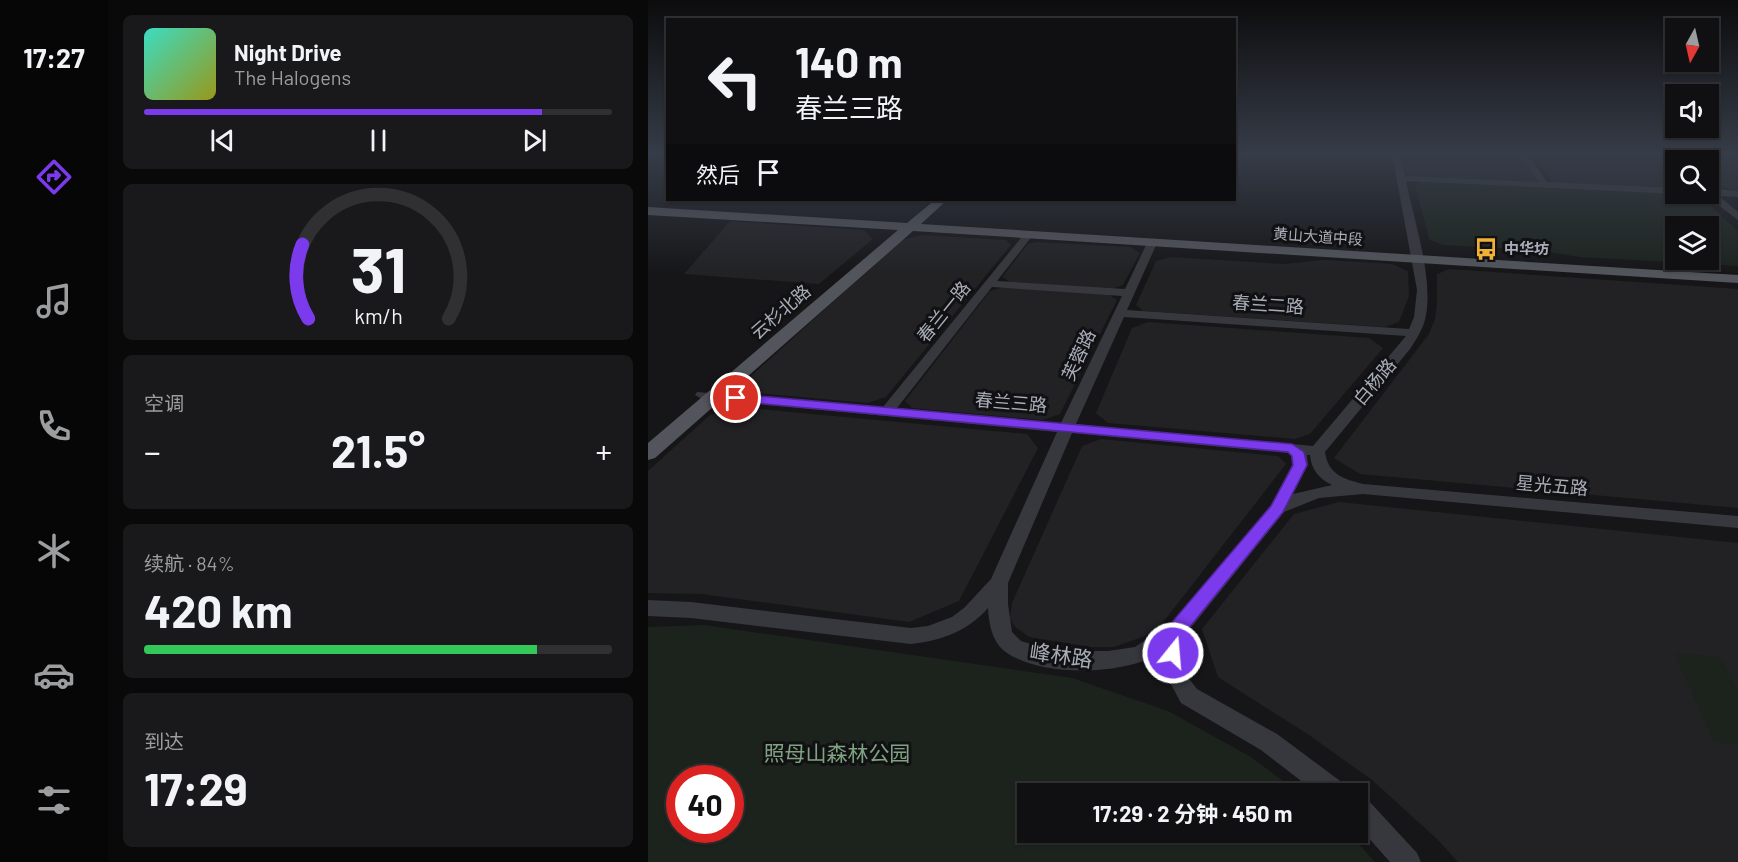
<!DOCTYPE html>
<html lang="zh">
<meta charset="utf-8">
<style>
:root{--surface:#101012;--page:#19191b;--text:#f1f3f6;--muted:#9c9d9f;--line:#303032;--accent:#7c3aed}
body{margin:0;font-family:Barlow,"Noto Sans SC",sans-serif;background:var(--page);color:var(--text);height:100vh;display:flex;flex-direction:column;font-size:22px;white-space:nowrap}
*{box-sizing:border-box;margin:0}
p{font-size:20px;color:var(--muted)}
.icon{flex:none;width:33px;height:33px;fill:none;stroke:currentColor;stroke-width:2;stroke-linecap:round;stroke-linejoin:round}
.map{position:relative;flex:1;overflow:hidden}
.drawer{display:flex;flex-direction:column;gap:15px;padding:15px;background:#09090a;width:540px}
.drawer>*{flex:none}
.top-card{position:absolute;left:18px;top:18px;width:570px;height:183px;border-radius:0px;box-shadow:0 2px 4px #0004,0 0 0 2px var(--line);background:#101012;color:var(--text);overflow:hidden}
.needle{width:39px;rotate:188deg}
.tools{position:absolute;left:1017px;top:18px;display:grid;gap:12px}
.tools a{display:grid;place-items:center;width:54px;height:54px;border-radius:0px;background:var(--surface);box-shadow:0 2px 4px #0004,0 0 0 2px var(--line);font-size:30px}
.speed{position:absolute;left:18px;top:765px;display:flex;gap:12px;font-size:30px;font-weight:700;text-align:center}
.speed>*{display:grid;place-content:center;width:78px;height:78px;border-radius:50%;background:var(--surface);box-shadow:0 2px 4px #0004,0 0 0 2px var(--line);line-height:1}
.speed .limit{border:9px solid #d22;background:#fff;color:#111}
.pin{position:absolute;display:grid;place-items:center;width:51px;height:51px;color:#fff;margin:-26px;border:3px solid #fff;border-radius:50%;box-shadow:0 2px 6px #0007}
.me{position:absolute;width:66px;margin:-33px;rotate:17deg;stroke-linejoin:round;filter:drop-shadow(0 0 4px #0008)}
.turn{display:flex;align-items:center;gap:21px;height:126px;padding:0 30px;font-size:27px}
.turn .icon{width:78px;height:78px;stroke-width:2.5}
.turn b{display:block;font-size:42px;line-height:51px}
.then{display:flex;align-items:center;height:57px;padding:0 30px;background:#0003;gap:12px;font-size:22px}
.big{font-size:45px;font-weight:700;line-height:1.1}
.drawer .card{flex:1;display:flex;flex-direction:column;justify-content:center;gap:9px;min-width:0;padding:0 21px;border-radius:9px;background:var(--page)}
.drawer .dial{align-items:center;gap:0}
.dial svg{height:156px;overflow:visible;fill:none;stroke:var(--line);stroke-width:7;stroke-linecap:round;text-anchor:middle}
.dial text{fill:var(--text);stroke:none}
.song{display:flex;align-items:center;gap:18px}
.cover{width:72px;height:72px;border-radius:9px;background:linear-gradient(135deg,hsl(170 70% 55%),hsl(60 70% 35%))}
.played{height:6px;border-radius:3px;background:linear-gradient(90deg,var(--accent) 85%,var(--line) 85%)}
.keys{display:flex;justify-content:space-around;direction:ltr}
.heat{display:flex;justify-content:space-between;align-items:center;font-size:33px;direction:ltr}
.charge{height:9px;border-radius:4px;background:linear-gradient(90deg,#34c759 84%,var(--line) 0)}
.trip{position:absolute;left:369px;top:783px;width:351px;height:60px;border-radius:0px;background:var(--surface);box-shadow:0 2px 4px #0004,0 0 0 2px var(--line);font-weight:700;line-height:60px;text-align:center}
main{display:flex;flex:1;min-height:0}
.dock{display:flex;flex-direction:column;width:108px;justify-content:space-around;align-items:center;background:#060607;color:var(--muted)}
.dock .icon{width:42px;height:42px}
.dock .active{color:var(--accent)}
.dock b{font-size:27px;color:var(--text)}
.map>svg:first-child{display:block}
.built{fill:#222225}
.green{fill:#1c231d;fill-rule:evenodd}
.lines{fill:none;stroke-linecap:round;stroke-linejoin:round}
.minor{fill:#37383d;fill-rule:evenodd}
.major{fill:#53555c;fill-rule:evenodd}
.route{fill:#7c3aed;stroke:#51269a;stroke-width:1.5}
.labels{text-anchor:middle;stroke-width:6;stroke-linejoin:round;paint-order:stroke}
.far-street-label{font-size:15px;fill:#a8adb8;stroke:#111113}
.far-poi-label{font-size:15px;font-weight:bold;fill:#a8adb8;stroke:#111113;text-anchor:start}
.street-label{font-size:18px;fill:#a8adb8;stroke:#111113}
.near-street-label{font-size:21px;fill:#a8adb8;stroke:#111113}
.near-park-label{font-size:21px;fill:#7fa381;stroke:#111113}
</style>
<main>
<nav class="dock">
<b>17:27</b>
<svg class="icon active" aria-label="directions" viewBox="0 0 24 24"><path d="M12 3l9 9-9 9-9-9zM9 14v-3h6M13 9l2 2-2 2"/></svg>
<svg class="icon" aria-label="music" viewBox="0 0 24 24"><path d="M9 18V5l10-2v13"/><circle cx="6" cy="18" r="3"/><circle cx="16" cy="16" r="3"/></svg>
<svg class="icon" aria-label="phone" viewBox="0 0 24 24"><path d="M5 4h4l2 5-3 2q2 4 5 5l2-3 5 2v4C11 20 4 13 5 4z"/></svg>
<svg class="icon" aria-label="climate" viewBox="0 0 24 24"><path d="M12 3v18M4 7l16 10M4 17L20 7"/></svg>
<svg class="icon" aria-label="car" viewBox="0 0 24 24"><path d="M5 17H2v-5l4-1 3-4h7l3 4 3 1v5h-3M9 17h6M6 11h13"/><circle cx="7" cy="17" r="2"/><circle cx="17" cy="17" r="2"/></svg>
<svg class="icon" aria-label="filters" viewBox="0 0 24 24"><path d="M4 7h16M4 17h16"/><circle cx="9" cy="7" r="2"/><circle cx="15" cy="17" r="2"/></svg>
</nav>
<section class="drawer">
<div class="card">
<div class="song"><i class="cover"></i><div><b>Night Drive</b><p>The Halogens</p></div></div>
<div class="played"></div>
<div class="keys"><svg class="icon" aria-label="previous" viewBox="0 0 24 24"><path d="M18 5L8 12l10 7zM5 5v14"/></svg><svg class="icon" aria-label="pause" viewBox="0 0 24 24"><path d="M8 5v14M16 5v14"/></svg><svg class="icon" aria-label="next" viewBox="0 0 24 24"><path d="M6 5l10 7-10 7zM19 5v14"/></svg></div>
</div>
<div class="card dial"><svg viewBox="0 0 100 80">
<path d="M14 69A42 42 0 1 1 86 69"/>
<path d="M14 69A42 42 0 0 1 11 31" stroke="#7c3aed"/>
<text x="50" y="56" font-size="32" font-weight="700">31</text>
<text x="50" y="72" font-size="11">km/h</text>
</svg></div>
<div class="card"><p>空调</p>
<div class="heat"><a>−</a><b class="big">21.5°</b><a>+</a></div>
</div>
<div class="card"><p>续航 · 84%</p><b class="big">420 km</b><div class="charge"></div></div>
<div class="card"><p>到达</p><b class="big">17:29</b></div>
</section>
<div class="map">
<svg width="1090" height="862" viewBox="0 0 1090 862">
<rect width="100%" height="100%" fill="#161618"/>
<!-- built -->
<path class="built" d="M 752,153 L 863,154 L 876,157 L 891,181 L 884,183 L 768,178 L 757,174 Z
M 884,153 L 1011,153 L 1027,168 L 1027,189 L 910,184 L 903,181 Z
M 1029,153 L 1090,153 L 1090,191 L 1066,185 L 1061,181 L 1060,160 L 1037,160 Z
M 82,221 L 216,230 L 225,239 L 171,284 L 36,274 Z
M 274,235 L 358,240 L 363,245 L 238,397 L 220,403 L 96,392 L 91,387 L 253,240 Z
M 389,242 L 482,247 L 492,253 L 475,285 L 464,289 L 362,282 L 354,277 L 380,244 Z
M 523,257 L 635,264 L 676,260 L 744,264 L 760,271 L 761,296 L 751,322 L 737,327 L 495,311 L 488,305 L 508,261 Z
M 801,269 L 1090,289 L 1090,508 L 712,474 L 686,458 L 781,334 L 787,319 L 789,303 L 789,274 Z
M 355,287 L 460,294 L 469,300 L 412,414 L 395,420 L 264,408 L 257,401 L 342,291 Z
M 500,322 L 721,338 L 735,348 L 662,434 L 647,439 L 460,423 L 448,413 L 484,328 Z
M 91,407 L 379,434 L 390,448 L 311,601 L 261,622 L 54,594 L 0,593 L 0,471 L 62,415 Z
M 453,439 L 630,456 L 638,464 L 513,625 L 497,636 L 466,647 L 443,647 L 381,637 L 366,626 L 362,618 L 364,603 L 434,446 Z
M 691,502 L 1090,543 L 1090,862 L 810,862 L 790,840 L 724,780 L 661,735 L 570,677 L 554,629 L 646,514 Z"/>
<!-- green -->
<path class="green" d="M 773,182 L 1037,194 L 1055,199 L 1090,231 L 1090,266 L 932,257 L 888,250 L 794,245 L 781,239 L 767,185 ZM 1028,226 L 1060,226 L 1060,260 L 1028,260 Z
M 56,625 L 424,678 L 520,711 L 603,757 L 651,793 L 380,794 L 380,832 L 701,833 L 727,862 L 0,862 L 0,627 ZM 82,778 L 82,830 L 32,830 L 32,778 Z
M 1026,653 L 1073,657 L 1090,691 L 1090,744 L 1066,742 Z"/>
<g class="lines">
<!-- minor -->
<path class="minor" d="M 744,153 L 752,153 L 757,176 L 891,182 L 871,153 L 879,153 L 899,182 L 1028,188 L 1029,194 L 758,181 C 766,220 785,277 778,315 C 776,328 769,338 762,349 L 677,452 C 680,474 695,479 715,484 L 1090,516 L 1090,528 L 715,494 L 671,498 L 636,512 L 541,630 L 536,663 L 539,676 L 549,689 L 629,734 L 699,786 L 702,794 L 670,794 L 613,750 L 533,703 L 516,671 L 515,652 C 478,675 397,678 359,653 C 344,643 341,624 340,608 C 320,631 293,641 263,644 L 43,618 L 0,616 L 0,600 L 43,602 L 263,628 L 280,626 L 304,617 L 316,608 L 343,579 L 409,432 L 54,399 L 47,395 L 49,392 L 235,407 L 377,233 L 380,232 L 385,235 L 349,281 L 477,289 L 499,243 L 504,240 L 509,243 L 479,310 L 761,329 L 766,317 L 769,290 ZM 344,287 L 474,296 L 413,423 L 249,408 ZM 476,317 L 758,336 L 665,446 L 428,424 ZM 424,433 L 640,453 L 643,456 L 644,465 L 623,505 L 525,621 L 487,647 L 460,651 L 419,651 L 399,649 L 373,641 L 364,632 L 360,604 L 360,583 ZM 659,455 L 662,455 C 663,469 671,479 684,485 L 645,494 L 660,465 Z
M 1014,153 L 1023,153 L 1031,160 L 1025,164 Z
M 1060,188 L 1090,191 L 1090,197 L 1071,196 L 1090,212 L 1090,220 L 1057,195 L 1060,194 Z
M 710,796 L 719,799 L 769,853 L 773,862 L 742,862 L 710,826 Z"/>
<!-- major -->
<path class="major" d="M 287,200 L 299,200 L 273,224 L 1090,275 L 1090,283 L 265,231 L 7,458 L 0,460 L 0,443 L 250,230 L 0,215 L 0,207 L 259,223 Z"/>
</g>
<!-- sky -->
<linearGradient id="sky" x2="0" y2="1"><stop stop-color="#0c0c0d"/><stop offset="0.56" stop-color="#363c48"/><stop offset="1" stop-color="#363c48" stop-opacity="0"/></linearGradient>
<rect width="1090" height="274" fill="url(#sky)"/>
<!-- route -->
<path class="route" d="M 88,394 L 644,444 L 656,452 L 659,465 L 635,512 L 540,629 L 531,659 L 525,661 L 518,659 L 515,653 L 525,621 L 623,506 L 645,465 L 644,456 L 640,452 L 84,401 L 82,398 Z"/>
<!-- icons -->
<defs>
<g id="bus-bare" transform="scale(1.8)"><path d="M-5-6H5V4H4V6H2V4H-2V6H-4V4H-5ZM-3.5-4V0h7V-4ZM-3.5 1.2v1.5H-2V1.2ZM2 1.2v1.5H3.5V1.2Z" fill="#f2b134" stroke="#111113" stroke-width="2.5" paint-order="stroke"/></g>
</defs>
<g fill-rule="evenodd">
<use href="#bus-bare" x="838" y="249"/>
</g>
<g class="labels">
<!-- far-street labels -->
<g class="far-street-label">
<text transform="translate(670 237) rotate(4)" y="5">黄山大道中段</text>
</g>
<!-- far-poi labels -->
<g class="far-poi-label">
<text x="856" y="254">中华坊</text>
</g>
<!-- street labels -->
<g class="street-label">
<text transform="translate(620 305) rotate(4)" y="6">春兰二路</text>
<text transform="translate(133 312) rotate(-41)" y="6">云杉北路</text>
<text transform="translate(296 312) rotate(-51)" y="6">春兰一路</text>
<text transform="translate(431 355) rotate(-65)" y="6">芙蓉路</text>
<text transform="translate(727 382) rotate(-50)" y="6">白杨路</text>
<text transform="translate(363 403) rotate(5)" y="6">春兰三路</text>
<text transform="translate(904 486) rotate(5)" y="6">星光五路</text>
</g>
<!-- near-street labels -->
<g class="near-street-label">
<text transform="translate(413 656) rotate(8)" y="7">峰林路</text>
</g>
<!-- near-park labels -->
<g class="near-park-label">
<text x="189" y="761">照母山森林公园</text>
</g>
</g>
</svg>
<div class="tools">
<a><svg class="needle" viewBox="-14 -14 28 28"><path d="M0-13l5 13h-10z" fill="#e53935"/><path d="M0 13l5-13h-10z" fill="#9c9d9f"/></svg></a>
<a><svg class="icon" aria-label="sound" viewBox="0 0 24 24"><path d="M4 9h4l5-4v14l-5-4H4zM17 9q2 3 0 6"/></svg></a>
<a><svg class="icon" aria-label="search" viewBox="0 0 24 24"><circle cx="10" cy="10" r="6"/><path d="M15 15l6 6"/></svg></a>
<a><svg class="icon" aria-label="layers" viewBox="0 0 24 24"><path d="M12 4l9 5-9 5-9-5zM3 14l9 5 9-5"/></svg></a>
</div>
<div class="speed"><div class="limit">40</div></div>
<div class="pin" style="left:88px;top:398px;background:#d93025"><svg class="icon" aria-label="arrive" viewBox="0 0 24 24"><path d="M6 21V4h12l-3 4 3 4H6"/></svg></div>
<svg class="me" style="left:525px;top:653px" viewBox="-20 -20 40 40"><circle r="17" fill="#7c3aed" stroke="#fff" stroke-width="3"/><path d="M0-11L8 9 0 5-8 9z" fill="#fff"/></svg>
<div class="trip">17:29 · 2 分钟 · 450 m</div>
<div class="top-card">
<div class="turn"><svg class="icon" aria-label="left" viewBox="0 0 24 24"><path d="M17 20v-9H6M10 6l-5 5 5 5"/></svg><div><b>140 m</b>春兰三路</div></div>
<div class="then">然后<svg class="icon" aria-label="arrive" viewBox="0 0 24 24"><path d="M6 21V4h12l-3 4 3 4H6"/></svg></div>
</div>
</div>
</main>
